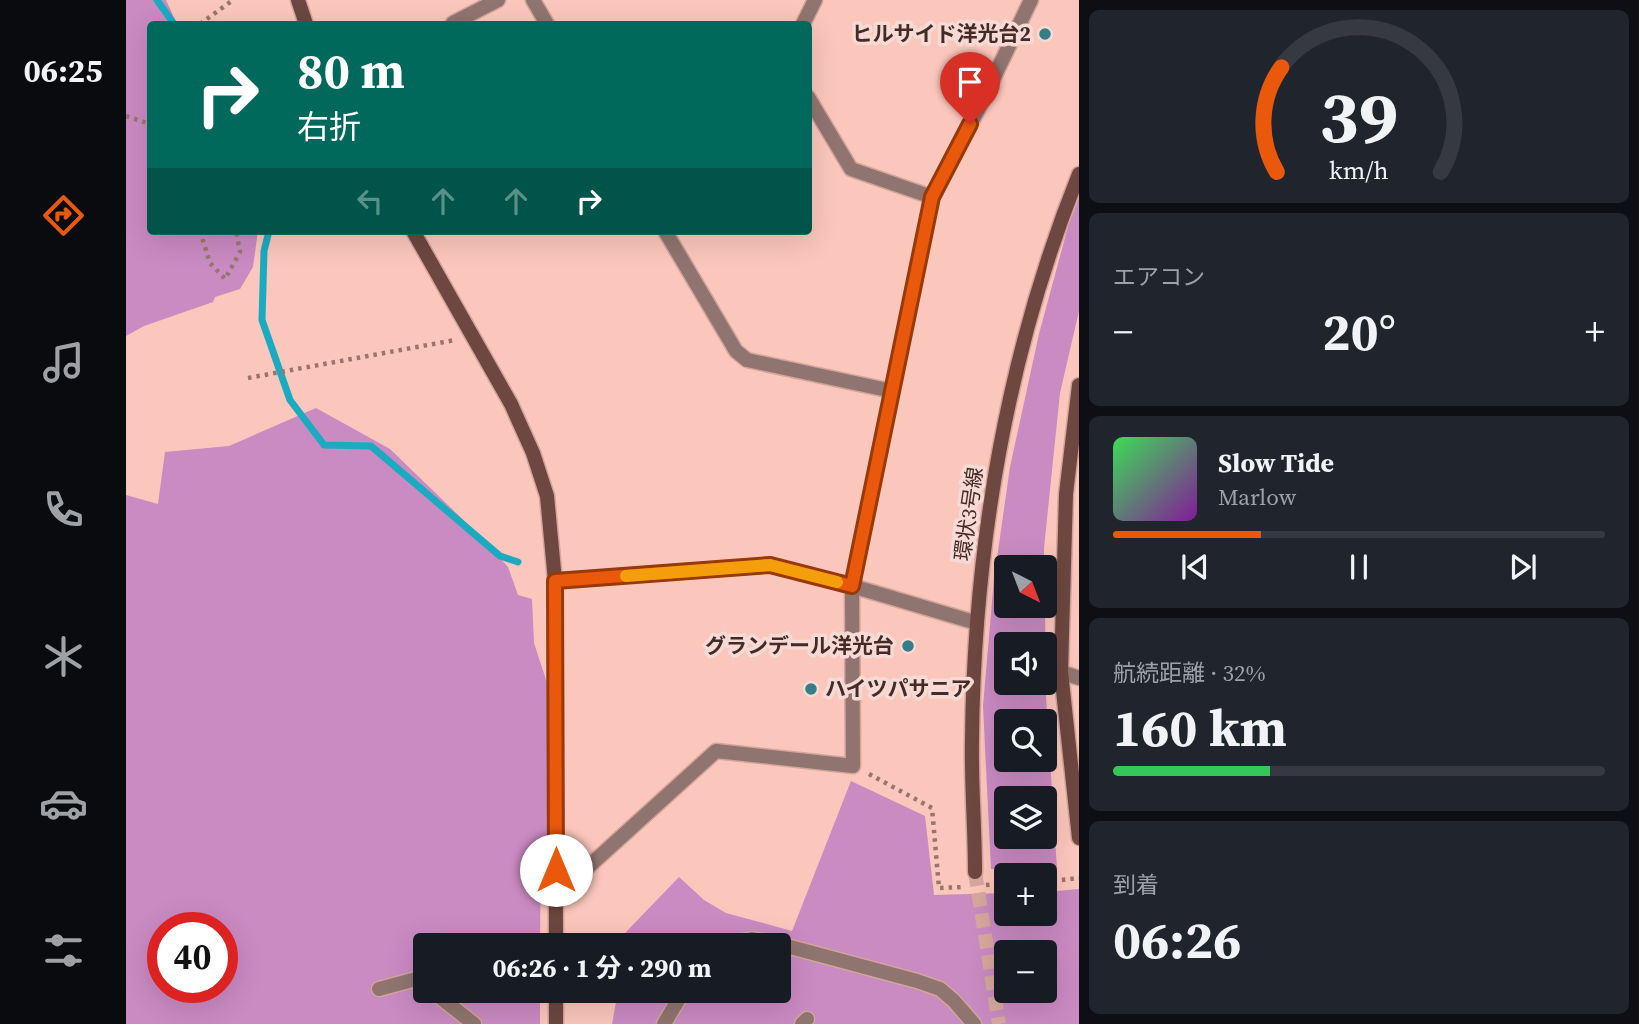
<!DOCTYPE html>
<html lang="ja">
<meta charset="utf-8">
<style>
:root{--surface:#171b24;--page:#20242c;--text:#f1f3f6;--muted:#9ea1a6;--line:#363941;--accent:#ea580c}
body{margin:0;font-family:"Source Serif 4","Noto Sans JP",serif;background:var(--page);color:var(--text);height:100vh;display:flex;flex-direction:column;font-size:26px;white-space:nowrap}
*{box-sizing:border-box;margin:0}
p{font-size:23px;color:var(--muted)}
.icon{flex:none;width:38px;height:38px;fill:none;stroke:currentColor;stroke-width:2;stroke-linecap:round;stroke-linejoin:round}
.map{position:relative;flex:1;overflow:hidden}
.panel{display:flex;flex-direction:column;gap:10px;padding:10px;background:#0d0f14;width:560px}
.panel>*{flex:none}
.hud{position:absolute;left:21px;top:21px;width:665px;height:214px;border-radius:7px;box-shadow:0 7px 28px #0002;background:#00695c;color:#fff;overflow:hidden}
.needle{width:46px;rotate:138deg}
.tools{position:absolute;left:868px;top:555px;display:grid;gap:14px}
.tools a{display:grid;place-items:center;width:63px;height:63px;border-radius:7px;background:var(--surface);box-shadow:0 7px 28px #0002;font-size:35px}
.speed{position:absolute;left:21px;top:912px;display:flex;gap:14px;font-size:35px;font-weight:700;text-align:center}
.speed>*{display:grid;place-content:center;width:91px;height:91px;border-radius:50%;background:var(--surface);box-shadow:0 7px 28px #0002;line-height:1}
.speed .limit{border:10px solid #d22;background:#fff;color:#111}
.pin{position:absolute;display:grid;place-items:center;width:60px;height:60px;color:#fff;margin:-72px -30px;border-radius:50% 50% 50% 0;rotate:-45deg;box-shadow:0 0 7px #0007}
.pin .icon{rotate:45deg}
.me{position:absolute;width:77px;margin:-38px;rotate:0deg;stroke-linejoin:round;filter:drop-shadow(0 0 5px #0008)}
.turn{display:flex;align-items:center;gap:24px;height:147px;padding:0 35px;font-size:32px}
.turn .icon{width:91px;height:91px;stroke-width:2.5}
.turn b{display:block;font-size:49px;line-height:60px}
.lanes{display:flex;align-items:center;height:66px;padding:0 35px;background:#0003;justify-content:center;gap:35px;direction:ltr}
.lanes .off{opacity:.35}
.big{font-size:52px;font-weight:700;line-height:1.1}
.panel .card{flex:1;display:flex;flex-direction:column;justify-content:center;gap:10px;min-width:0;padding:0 24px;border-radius:10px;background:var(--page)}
.panel .dial{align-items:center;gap:0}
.dial svg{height:182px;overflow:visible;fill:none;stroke:var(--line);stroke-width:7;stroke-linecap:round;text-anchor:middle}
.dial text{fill:var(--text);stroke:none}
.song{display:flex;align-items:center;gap:21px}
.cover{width:84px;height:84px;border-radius:10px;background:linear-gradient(135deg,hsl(130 70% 55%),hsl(290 70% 35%))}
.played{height:7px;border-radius:4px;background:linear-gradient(90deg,var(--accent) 30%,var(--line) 30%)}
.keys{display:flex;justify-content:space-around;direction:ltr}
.heat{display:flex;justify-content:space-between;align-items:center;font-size:38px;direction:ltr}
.charge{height:10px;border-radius:5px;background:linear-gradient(90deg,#34c759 32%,var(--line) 0)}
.trip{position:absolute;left:287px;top:933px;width:378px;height:70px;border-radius:7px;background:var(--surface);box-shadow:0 7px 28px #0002;font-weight:700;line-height:70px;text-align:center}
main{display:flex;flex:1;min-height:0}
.tab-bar{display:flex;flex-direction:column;width:126px;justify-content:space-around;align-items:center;background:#090b0e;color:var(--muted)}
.tab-bar .icon{width:49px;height:49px}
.tab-bar .active{color:var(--accent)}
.tab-bar b{font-size:32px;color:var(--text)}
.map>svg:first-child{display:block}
.green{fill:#ca8ac2;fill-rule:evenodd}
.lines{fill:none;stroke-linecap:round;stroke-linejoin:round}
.stream{stroke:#1babc1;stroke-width:7}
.secondary-tunnel{stroke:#d6a79d;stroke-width:14;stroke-dasharray:14 7;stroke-linecap:butt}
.lane-casing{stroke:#d3a49a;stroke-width:17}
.street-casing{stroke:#d3a49a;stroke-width:17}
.secondary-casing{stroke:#d3a49a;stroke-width:17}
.path{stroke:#9b756d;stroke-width:4.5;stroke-dasharray:3.5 5;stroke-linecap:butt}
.lane{stroke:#90746f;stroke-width:14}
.street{stroke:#90746f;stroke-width:14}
.secondary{stroke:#6d4740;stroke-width:14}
.route-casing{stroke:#983908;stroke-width:18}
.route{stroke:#ea580c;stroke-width:12}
.slow{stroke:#f59e0b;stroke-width:12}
.poi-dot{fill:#367c89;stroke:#f6dad5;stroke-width:2.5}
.labels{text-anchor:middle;stroke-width:7;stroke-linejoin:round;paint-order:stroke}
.poi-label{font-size:21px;font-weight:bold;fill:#442b26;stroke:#f6dad5;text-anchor:end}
.street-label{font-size:21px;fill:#442b26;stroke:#f6dad5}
</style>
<main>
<nav class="tab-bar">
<b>06:25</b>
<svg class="icon active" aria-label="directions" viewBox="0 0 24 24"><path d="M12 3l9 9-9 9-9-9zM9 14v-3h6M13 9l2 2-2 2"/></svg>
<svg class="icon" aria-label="music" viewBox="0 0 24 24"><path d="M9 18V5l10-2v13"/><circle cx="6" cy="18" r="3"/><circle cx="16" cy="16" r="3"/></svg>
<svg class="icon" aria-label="phone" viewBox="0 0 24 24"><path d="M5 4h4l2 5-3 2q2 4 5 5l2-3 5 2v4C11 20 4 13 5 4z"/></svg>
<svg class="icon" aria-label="climate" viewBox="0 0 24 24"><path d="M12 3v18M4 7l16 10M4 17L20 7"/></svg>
<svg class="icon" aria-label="car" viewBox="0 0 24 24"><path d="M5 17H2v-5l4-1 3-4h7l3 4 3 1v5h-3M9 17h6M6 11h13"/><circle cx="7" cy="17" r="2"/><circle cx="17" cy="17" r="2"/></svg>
<svg class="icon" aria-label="filters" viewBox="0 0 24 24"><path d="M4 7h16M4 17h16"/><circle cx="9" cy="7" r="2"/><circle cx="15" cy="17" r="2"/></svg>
</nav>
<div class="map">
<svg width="953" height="1024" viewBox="0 0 953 1024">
<rect width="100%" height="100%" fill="#fbc6bb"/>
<!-- green -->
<path class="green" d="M 0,0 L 40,0 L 51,24 L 24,24 L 24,231 L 132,231 L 127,267 L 114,289 L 89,297 L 87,302 L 18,326 L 0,336 Z
M 953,198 L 953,311 L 934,393 L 918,548 L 918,567 L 880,567 L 880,606 L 919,606 L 920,696 L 931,869 L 865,869 L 857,706 L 868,579 L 884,467 L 913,334 L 943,223 ZM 919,644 L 919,682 L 880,682 L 880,644 ZM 919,721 L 919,760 L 880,760 L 880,721 ZM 880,798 L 919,798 L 919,836 L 880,836 Z
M 190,408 L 264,449 L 355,537 L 382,567 L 392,595 L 406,599 L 408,643 L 424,692 L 425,836 L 415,843 L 414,945 L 299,945 L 299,990 L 414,991 L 414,1024 L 0,1024 L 0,495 L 32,504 L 39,452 L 103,446 ZM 37,928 L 96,928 L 96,987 L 37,987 Z
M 725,781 L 799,816 L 808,895 L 880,893 L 880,914 L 919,914 L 919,892 L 953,889 L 953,1024 L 486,1024 L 492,991 L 653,990 L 653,945 L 498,945 L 500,932 L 553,877 L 578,900 L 600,913 L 666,931 ZM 880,952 L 919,952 L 919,990 L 880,990 Z"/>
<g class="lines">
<!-- stream -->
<path class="stream" d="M 31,0 L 48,24
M 143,231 L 138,251 L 136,320 L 164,400 L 198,445 L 245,446 L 374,556 L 392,562"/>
<!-- secondary-tunnel -->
<path class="secondary-tunnel" d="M 849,872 L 873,1024"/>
<!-- lane casing -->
<g class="lane-casing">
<path id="lane" d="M 601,945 L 626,939 L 657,945 L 791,981 L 814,989 L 828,1001 L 848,1024
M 253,989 L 290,979 L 299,986
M 305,990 L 348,1024
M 538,1024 L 558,990
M 676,1024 L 681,1019"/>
</g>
<!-- street casing -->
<g class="street-casing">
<path id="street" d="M 407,0 L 421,24
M 327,23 L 372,0
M 677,24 L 689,0
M 682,97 L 725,169 L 806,197
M 766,391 L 806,197 L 857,100 L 905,0
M 429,581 L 644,565 L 726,586 L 851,623
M 935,672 L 953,678
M 430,896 L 590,751 L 727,766 L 726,586 L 766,391 L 621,360 L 610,351 L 539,231"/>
</g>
<!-- secondary casing -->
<g class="secondary-casing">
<path id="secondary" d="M 172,0 L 180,24
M 287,231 L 385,404 L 407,453 L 421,496 L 429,581 L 430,945
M 953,385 L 940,494 L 935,672 L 953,838
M 849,872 C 849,828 845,783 846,739 C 848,547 881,353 953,174
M 430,990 L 430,1024"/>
</g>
<!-- path -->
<path class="path" d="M 74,24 L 107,0
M 0,116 L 24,124
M 74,231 L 84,263 L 99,279 L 114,252 L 110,231
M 122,378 L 329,340
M 743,774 L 806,808 L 813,888 L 838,887
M 919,882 L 953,878
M 860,885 L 880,883"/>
<!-- lane -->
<use href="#lane" class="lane"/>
<!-- street -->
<use href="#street" class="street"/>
<!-- secondary -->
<use href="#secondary" class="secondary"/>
</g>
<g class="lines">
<!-- route casing -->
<g class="route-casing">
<path id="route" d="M 430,870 L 429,581 L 644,565 L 726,586 L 806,197 L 844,124"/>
</g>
<!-- route -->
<use href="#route" class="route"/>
<!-- slow -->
<path class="slow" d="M 500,576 L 644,565 L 711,582"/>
</g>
<!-- markers -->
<g class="poi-dot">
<circle cx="919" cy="34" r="7"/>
<circle cx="782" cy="646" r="7"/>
<circle cx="685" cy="689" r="7"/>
</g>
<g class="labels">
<!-- poi labels -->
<g class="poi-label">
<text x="905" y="41">ヒルサイド洋光台2</text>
<text x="768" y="653">グランデール洋光台</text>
<text x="699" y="696" text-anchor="start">ハイツパサニア</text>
</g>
<!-- street labels -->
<g class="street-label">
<text transform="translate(843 514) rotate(-82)" y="7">環状3号線</text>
</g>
</g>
</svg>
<div class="tools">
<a><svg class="needle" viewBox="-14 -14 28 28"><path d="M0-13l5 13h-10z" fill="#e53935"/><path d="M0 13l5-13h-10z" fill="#9ea1a6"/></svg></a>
<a><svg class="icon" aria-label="sound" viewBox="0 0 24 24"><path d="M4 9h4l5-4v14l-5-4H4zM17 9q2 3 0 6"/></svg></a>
<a><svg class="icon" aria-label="search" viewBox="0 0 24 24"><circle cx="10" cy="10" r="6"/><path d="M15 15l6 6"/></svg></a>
<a><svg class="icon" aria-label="layers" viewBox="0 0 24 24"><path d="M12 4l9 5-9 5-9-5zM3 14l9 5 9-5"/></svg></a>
<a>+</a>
<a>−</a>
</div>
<div class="speed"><div class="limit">40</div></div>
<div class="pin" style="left:844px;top:124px;background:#d93025"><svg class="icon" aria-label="arrive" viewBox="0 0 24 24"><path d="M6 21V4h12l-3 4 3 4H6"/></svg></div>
<svg class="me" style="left:430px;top:870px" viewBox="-20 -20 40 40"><circle r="19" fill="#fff"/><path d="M0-13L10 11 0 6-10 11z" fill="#ea580c"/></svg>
<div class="trip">06:26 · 1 分 · 290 m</div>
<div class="hud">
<div class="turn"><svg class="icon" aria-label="right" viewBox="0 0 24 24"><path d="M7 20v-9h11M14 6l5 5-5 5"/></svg><div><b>80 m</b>右折</div></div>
<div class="lanes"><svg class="icon off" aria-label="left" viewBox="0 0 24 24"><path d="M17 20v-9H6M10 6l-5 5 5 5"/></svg><svg class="icon off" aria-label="ahead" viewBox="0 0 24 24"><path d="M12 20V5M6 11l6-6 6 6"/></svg><svg class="icon off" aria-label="ahead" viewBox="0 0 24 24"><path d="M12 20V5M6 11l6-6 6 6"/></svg><svg class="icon" aria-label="right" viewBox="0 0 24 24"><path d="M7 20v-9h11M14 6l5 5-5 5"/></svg></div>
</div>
</div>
<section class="panel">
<div class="card dial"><svg viewBox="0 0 100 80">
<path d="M14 69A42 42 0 1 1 86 69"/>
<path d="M14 69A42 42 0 0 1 16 23" stroke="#ea580c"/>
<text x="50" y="56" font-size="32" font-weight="700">39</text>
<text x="50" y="72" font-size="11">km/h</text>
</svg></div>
<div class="card"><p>エアコン</p>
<div class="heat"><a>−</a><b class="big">20°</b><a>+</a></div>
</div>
<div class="card">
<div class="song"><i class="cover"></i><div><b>Slow Tide</b><p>Marlow</p></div></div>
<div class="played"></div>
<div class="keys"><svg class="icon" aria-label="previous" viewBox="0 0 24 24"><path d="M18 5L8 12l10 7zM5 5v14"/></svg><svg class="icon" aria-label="pause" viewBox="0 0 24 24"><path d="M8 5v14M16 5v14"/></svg><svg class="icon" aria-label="next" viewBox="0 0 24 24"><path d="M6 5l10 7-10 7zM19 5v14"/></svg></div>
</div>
<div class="card"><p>航続距離 · 32%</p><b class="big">160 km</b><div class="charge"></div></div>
<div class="card"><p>到着</p><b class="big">06:26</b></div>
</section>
</main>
